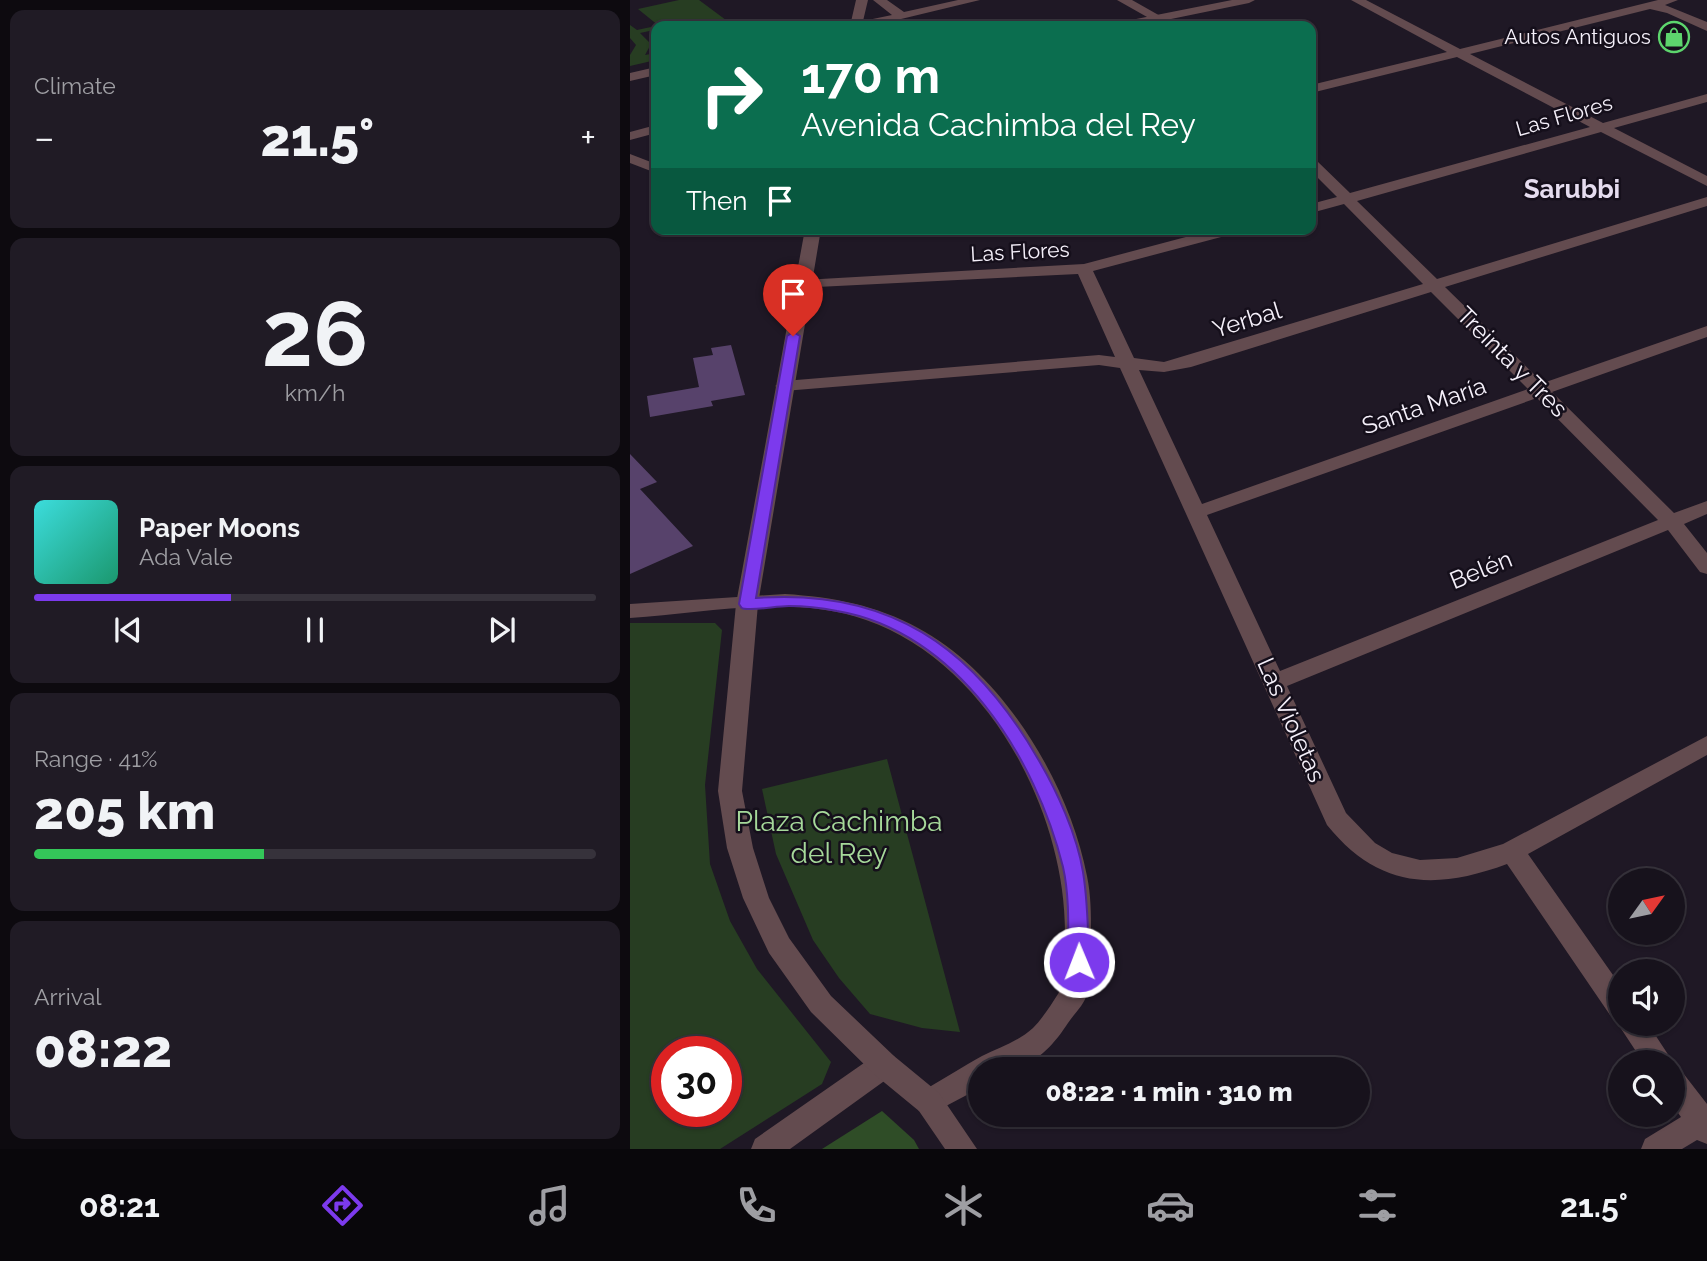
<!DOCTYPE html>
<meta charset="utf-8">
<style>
:root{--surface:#17121c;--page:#201b25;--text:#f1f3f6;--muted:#9e9ea3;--line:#36323b;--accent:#7c3aed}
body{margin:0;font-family:Raleway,sans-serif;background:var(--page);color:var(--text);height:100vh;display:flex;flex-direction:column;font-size:26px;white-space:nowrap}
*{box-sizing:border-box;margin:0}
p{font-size:23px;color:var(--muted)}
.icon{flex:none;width:38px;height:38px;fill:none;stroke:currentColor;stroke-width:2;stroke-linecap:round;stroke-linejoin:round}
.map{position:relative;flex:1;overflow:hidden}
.sheet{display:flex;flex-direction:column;gap:10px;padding:10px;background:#0d0a0f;width:630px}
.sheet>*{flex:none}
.top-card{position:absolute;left:21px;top:21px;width:665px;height:214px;border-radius:14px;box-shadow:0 2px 5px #0004,0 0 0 2px var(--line);background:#0b6e4f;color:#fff;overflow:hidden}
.needle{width:46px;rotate:57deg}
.fabs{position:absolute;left:978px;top:868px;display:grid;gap:14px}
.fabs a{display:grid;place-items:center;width:77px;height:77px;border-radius:50%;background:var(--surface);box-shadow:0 2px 5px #0004,0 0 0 2px var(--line);font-size:35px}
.speed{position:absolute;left:21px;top:1036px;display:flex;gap:14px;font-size:35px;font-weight:700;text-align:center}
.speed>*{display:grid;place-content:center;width:91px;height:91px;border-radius:50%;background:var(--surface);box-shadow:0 2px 5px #0004,0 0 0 2px var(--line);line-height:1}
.speed .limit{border:10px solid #d22;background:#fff;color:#111}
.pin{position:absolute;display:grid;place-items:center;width:60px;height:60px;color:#fff;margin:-72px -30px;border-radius:50% 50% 50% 0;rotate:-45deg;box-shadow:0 0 7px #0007}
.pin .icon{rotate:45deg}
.me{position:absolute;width:77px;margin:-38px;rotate:359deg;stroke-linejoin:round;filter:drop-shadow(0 0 5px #0008)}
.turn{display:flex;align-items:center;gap:24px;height:147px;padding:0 35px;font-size:32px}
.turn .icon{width:91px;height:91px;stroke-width:2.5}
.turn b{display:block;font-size:49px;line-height:60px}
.then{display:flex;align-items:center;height:66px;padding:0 35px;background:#0003;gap:14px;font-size:26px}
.big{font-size:52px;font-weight:800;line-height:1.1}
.sheet .widget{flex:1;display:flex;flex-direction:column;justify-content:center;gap:10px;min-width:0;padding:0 24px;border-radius:14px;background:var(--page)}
.sheet .dial{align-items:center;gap:0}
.dial b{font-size:91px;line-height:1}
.song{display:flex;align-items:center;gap:21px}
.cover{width:84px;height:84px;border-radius:10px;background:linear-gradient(135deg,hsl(180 70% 55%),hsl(160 70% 35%))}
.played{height:7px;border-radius:4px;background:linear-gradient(90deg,var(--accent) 35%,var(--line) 35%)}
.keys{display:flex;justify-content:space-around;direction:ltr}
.heat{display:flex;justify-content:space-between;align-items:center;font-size:38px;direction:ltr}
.charge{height:10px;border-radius:5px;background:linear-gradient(90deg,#34c759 41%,var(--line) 0)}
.trip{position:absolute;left:338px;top:1057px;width:402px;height:70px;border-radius:35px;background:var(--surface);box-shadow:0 2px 5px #0004,0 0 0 2px var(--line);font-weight:800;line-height:70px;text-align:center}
.dock{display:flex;height:112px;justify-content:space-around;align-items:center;background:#09070b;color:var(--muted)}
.dock .icon{width:49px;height:49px}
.dock .current{color:var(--accent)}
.dock b{font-size:32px;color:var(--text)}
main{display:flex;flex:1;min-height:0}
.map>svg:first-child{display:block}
.green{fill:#273d22;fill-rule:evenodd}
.forest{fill:#2f4d27}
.building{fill:#57426b}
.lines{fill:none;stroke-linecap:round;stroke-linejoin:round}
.minor{fill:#634b4f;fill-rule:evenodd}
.tertiary{fill:#634b4f;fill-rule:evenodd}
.route{fill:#7c3aed;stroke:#51269a;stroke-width:2}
.labels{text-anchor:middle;stroke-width:5;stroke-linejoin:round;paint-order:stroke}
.far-poi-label{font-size:21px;fill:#f5f0fa;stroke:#150f1b;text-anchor:end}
.far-street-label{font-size:21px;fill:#f5f0fa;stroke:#150f1b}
.street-label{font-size:24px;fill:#f5f0fa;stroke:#150f1b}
.far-district-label{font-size:26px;font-weight:bold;fill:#e5dcef;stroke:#150f1b}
.near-park-label{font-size:28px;fill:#a6d99a;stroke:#150f1b}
</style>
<main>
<section class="sheet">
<div class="widget"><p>Climate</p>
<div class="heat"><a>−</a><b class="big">21.5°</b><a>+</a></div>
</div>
<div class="widget dial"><b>26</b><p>km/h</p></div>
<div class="widget">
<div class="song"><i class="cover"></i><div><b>Paper Moons</b><p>Ada Vale</p></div></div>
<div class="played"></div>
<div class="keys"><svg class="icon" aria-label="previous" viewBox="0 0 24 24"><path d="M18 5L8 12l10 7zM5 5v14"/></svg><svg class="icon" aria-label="pause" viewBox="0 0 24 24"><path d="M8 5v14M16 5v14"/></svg><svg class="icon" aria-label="next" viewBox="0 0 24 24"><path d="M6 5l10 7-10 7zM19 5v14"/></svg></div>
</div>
<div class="widget"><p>Range · 41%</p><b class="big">205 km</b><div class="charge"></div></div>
<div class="widget"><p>Arrival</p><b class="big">08:22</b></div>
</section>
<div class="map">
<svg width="1077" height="1149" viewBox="0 0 1077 1149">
<rect width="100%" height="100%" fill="#1f1825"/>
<!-- green -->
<path class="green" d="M 49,0 L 69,0 L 104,26 L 29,26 L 8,9 Z
M 0,25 L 7,30 L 21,27 L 24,30 L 10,33 L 21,44 L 15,55 L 26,53 L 26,60 L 0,66 L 0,55 L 6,45 L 0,38 Z
M 0,623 L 85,623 L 92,630 L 75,785 L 80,864 L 100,921 L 127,969 L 201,1062 L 192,1084 L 90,1149 L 0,1149 ZM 37,1052 L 96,1052 L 96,1111 L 37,1111 Z
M 257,759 L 330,1032 L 292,1028 L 240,1014 L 209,978 L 183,940 L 146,854 L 132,789 Z"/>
<!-- forest -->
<path class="forest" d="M 252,1111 L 284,1140 L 289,1149 L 192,1149 Z"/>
<!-- building -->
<path class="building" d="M 101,345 L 115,395 L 81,401 L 83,406 L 20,417 L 17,396 L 69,387 L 63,358 L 83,355 L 81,348 Z
M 0,454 L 27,482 L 10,489 L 63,546 L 0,574 Z"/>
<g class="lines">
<!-- minor -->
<path class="minor" d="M 487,0 L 502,0 L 548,26 L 533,26 Z
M 721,0 L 736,0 L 830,49 L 1028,0 L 1048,0 L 1035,5 L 1077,22 L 1077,31 L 1037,13 L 1020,9 L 840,54 L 973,123 L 1077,94 L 1077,102 L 984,128 L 1077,176 L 1077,186 L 971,132 L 727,201 L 807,279 L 1077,197 L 1077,206 L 815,287 L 913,383 L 1077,326 L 1077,337 L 922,392 L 1044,513 L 1077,501 L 1077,514 L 1054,524 L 1077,553 L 1077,574 L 1070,572 L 1038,530 L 657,686 L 716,813 L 745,843 L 762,853 L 790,860 L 827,858 L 873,844 L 1077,736 L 1077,755 L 898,854 L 990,985 L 990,1024 L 1018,1024 L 1043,1062 L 1043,1063 L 1013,1062 L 988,1024 L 990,1019 L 980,1015 L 877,864 C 804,891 748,888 697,825 L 490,368 L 469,365 L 154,391 L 145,386 L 154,381 L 469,355 L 485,357 L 448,274 L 167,288 L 165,285 L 173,280 L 454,264 L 586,229 L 613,229 L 610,232 L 463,271 L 504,358 L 534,362 L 793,284 L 714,204 L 681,213 L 681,204 L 707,197 L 681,171 L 681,159 L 686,160 L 720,193 L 960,127 L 827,57 L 681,93 L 681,85 L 817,52 ZM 801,292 L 898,389 L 572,504 L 509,370 L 534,372 L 561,367 ZM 907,398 L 1028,520 L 650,671 L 577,515 Z
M 155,594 C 203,597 246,605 288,628 C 373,673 439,783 457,876 C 461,895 461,914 461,934 C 462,955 464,977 456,997 C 452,1007 444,1014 438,1023 C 425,1043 407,1064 382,1069 C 372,1071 360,1069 350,1069 L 350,1088 L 299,1115 L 289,1111 L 284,1102 L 289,1093 C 310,1081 332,1067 352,1056 C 369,1048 389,1041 403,1028 C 412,1019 421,1005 428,994 C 439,979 435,950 435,932 C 435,810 357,662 236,620 C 162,594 77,613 0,618 L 0,604 Z
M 254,1052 L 264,1056 L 269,1065 L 264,1074 L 160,1149 L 121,1149 L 125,1139 L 244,1056 Z
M 1043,1069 L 1053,1073 L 1077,1104 L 1077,1144 L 1067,1140 L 1052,1149 L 1011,1149 L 1015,1139 L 1051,1117 L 1043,1106 Z"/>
<!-- tertiary -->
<path class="tertiary" d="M 226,0 L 238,0 L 233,21 L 262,15 L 243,0 L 257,0 L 274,12 L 328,0 L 350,0 L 242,26 L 220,26 Z
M 602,0 L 625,0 L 619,3 L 507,26 L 485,26 L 491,22 Z
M 26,67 L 26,75 L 0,81 L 0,73 Z
M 26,125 L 26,133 L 0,140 L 0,132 Z
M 0,154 L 26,164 L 26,173 L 0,163 Z
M 175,229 L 191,229 L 128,604 L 112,791 L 123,848 L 139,898 L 159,938 L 201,996 L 264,1056 L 309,1093 L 347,1149 L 315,1149 L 289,1111 L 244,1074 L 181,1012 L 139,953 L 113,898 L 97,848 L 88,791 L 106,604 Z"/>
</g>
<!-- route -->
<path class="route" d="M 163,332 L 170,336 L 126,598 C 258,588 343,646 408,759 C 427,791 447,835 453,872 C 458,902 458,932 459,962 L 456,969 L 449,971 L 441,969 L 438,962 C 438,932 440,898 433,867 C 406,758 327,631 207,611 C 192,608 175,606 159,606 C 146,606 131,610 117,609 C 111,609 112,608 109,604 L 157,336 Z"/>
<!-- icons -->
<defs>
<g id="shop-ring" transform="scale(1.575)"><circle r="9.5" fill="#150f1b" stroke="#5dd56d" stroke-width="1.5"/><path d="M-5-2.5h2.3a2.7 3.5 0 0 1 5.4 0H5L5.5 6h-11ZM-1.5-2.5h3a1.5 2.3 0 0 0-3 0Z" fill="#5dd56d"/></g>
</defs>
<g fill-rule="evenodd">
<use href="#shop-ring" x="1044" y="37"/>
</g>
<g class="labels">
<!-- far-poi labels -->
<g class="far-poi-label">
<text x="1021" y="44">Autos Antiguos</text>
</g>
<!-- far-street labels -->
<g class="far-street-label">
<text transform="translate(934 116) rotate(-16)" y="7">Las Flores</text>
<text transform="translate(390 252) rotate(-3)" y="7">Las Flores</text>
</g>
<!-- street labels -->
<g class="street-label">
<text transform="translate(617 320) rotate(-17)" y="8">Yerbal</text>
<text transform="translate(882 362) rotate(45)" y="8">Treinta y Tres</text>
<text transform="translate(794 406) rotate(-19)" y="8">Santa María</text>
<text transform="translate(851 570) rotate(-22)" y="8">Belén</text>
<text transform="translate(661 720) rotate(66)" y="8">Las Violetas</text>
</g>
<!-- far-district labels -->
<g class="far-district-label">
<text x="942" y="198">Sarubbi</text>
</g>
<!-- near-park labels -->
<g class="near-park-label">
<text x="209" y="831">Plaza Cachimba<tspan x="209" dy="32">del Rey</tspan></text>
</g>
</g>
</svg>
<div class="fabs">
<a><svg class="needle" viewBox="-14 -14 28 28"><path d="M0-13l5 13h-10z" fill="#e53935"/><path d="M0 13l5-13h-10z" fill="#9e9ea3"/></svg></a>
<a><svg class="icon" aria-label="sound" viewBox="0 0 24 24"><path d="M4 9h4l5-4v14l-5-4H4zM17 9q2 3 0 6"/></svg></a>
<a><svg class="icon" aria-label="search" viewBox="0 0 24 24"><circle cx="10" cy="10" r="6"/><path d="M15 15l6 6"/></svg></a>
</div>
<div class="speed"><div class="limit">30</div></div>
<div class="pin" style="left:163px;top:336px;background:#d93025"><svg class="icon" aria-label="arrive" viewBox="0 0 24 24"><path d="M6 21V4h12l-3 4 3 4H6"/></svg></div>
<svg class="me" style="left:449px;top:962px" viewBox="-20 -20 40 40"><circle r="17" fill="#7c3aed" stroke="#fff" stroke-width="3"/><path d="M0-11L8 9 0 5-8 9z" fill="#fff"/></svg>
<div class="trip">08:22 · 1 min · 310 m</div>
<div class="top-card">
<div class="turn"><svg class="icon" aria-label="right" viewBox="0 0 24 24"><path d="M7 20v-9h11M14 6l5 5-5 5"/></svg><div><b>170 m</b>Avenida Cachimba del Rey</div></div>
<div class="then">Then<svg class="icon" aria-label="arrive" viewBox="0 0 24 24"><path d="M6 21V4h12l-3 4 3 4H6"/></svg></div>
</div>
</div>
</main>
<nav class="dock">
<b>08:21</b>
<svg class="icon current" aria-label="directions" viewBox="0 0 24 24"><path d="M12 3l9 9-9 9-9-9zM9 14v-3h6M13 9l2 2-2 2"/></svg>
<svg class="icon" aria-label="music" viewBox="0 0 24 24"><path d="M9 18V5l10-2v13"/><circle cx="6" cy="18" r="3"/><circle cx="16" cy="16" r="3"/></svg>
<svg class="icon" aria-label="phone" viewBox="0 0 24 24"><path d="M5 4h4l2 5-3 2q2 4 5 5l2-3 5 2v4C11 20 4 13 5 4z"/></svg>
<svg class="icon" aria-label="climate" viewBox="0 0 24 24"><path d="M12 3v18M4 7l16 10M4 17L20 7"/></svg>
<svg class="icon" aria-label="car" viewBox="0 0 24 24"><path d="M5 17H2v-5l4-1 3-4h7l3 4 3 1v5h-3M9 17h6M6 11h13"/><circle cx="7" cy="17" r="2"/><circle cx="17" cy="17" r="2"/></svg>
<svg class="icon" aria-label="filters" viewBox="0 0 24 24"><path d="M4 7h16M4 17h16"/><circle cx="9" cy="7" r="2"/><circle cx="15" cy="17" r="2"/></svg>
<b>21.5°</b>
</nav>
